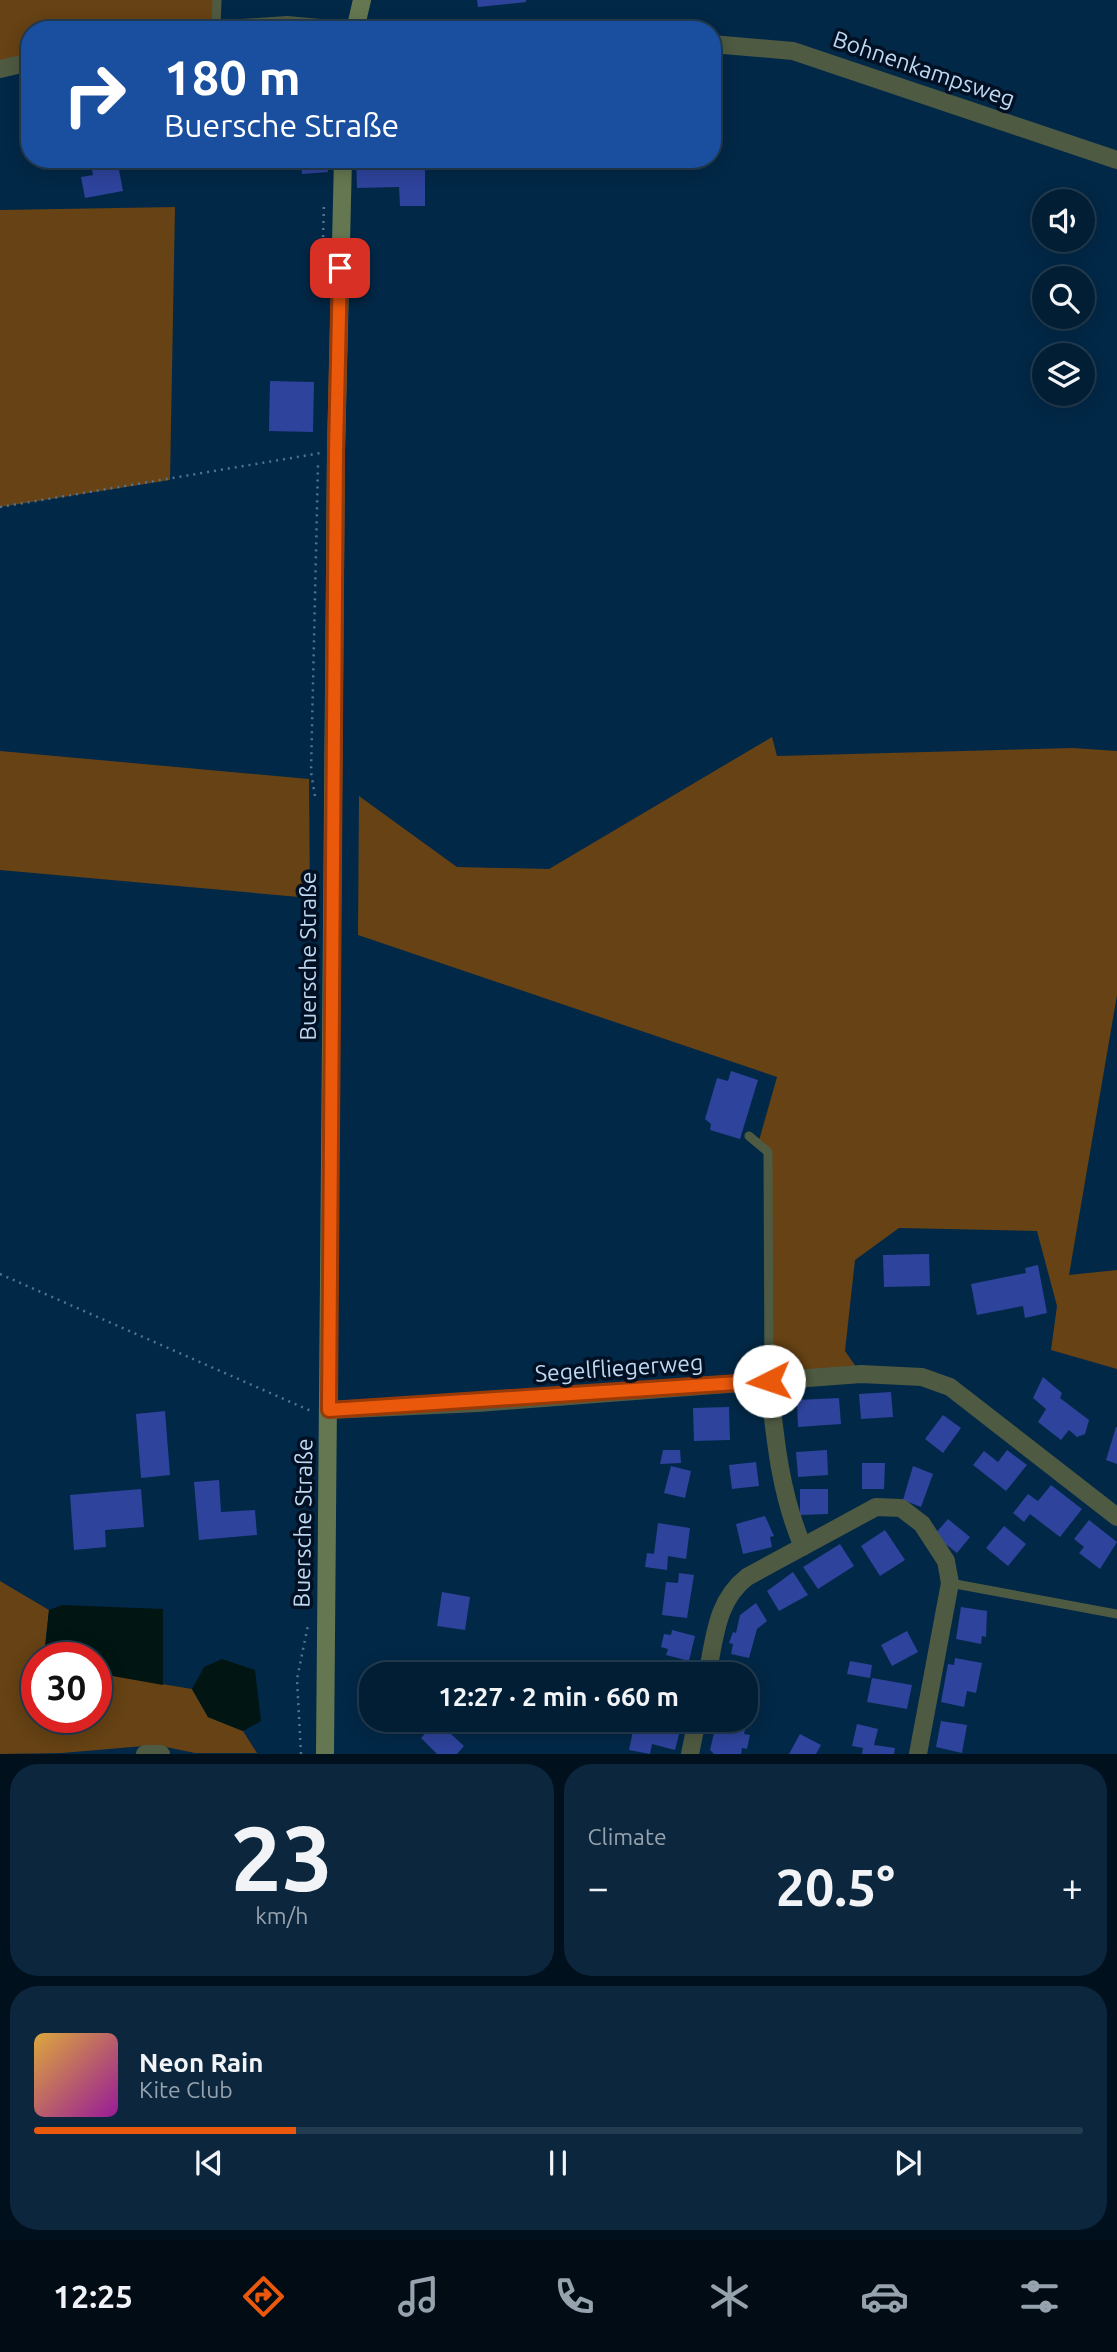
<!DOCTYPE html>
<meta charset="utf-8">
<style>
:root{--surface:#021e35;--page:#0c273d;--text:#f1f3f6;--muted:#96a2ad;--line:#233c50;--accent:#ea580c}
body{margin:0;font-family:Ubuntu,sans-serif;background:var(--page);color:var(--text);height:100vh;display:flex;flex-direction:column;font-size:26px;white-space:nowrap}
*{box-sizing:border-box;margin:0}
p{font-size:23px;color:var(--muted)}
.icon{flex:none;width:38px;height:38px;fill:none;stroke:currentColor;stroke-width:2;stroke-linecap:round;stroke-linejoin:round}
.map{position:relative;height:1754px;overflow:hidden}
.details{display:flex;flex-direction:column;gap:10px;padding:10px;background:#01101d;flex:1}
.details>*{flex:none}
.top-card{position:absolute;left:21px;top:21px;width:700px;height:147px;border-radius:28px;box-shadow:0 4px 18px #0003,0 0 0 2px var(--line);background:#1a4fa0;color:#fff;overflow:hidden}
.fabs{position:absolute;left:1032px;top:189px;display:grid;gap:14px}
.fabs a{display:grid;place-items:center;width:63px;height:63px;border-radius:50%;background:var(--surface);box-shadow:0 4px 18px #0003,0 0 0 2px var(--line);font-size:35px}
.speed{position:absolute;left:21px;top:1642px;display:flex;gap:14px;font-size:35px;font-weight:700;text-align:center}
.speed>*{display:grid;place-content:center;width:91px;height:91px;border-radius:50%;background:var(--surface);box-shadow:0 4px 18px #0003,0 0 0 2px var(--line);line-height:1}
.speed .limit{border:10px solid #d22;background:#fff;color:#111}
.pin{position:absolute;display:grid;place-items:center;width:60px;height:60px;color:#fff;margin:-30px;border-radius:14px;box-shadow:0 4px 10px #0006}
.me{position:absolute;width:77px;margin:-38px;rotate:266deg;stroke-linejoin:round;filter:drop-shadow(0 0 5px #0008)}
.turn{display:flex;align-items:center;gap:24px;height:147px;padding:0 28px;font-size:32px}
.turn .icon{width:91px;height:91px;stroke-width:2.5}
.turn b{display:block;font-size:49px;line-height:60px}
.big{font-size:52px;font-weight:700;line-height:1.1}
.details .card{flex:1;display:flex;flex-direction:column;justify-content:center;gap:10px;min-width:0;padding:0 24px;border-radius:28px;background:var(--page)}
.details .dial{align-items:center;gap:0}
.dial b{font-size:91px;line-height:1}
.song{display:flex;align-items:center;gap:21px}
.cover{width:84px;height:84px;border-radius:10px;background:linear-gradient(135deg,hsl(40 70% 55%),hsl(300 70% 35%))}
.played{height:7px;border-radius:4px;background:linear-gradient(90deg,var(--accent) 25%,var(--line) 25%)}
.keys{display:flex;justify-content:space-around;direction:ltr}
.heat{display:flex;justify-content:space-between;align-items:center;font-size:38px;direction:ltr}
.details .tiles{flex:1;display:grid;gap:10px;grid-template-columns:1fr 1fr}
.card:last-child{grid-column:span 2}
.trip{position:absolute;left:359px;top:1662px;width:399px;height:70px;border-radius:28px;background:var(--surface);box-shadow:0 4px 18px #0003,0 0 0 2px var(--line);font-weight:700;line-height:70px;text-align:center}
.tab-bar{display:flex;height:112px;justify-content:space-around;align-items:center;background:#010c15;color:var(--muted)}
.tab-bar .icon{width:49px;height:49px}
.tab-bar .on{color:var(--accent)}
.tab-bar b{font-size:32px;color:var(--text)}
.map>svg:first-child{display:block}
.green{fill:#664214}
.water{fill:#011513}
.building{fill:#2e439c}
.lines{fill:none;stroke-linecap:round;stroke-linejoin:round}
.path{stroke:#537390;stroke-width:2.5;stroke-dasharray:2 5;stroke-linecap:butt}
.lane{stroke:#4f5a42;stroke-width:9}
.street{stroke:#4f5a42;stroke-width:18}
.secondary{stroke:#657751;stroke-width:18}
.route-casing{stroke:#983908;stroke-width:18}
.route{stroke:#ea580c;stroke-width:12}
.labels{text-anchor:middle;stroke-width:7;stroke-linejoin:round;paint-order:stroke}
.street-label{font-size:23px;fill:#bfd8f2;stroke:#011022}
</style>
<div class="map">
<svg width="1117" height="1754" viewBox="0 0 1117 1754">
<rect width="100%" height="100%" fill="#022847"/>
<!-- green -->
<path class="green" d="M 0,0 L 217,0 L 211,30 L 30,30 L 30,62 L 0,69 Z
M 175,207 L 170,480 L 0,507 L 0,210 Z
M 772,737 L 777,756 L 1073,748 L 1117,751 L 1117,995 L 1069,1275 L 1117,1270 L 1117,1369 L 1051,1350 L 1057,1306 L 1037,1231 L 899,1228 L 855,1260 L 845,1351 L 861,1374 L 769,1381 L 768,1153 L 758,1144 L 777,1077 L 358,935 L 359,796 L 457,867 L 549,869 Z
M 0,751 L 309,779 L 310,898 L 0,870 Z
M 0,1581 L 49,1610 L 44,1657 L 37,1657 L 37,1717 L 96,1717 L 96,1673 L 192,1689 L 208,1717 L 243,1731 L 257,1753 L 195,1753 L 156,1745 L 62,1753 L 0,1754 Z"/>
<!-- water -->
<path class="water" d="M 62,1605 L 163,1609 L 163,1685 L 96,1673 L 96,1657 L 44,1657 L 49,1610 Z
M 222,1659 L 255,1670 L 261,1721 L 243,1731 L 208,1717 L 192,1689 L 204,1667 Z"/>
<!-- building -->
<path class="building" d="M 477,0 L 526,0 L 526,2 L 478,7 Z
M 90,159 L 117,159 L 123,191 L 85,198 L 81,177 L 93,175 Z
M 301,159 L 327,159 L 328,172 L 302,174 Z
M 356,159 L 425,159 L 425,206 L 400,206 L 399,187 L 357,188 Z
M 270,381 L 314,382 L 313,432 L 269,431 Z
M 731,1071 L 758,1080 L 740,1139 L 710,1130 L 711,1124 L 705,1119 L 717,1078 L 728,1081 Z
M 929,1254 L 930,1286 L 884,1287 L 883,1255 Z
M 1038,1265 L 1047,1313 L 1025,1318 L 1023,1306 L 977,1315 L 971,1284 L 1026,1273 L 1025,1268 Z
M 1043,1377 L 1062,1393 L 1060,1398 L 1089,1420 L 1085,1434 L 1077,1437 L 1069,1430 L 1061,1440 L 1038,1422 L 1046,1409 L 1033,1398 Z
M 891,1392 L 893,1417 L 861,1419 L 859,1394 Z
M 839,1398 L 841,1424 L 798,1427 L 797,1400 Z
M 729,1407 L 730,1440 L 694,1441 L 693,1408 Z
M 165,1411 L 170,1475 L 141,1478 L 136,1414 Z
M 943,1415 L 961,1428 L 943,1453 L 925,1439 Z
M 1116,1427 L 1117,1427 L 1117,1464 L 1106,1460 Z
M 663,1450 L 680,1450 L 681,1463 L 660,1464 Z
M 827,1450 L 828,1475 L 798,1477 L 796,1452 Z
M 1007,1450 L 1027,1465 L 1006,1491 L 973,1465 L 984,1451 L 998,1462 Z
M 756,1462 L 759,1486 L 732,1489 L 729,1465 Z
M 862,1463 L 885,1463 L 884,1489 L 862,1489 Z
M 671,1466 L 691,1471 L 685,1498 L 664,1493 Z
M 913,1466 L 933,1474 L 921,1507 L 903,1500 Z
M 219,1480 L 221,1512 L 255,1510 L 257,1535 L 199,1540 L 194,1482 Z
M 1051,1485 L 1082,1509 L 1060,1537 L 1030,1514 L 1024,1522 L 1013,1513 L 1028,1494 L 1038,1501 Z
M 141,1489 L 144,1527 L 105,1530 L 106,1547 L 74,1550 L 70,1495 Z
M 800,1489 L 828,1489 L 828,1514 L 800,1515 Z
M 765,1516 L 774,1536 L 770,1537 L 772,1547 L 743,1554 L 736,1524 Z
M 948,1519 L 970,1537 L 957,1553 L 934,1535 Z
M 1089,1520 L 1117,1542 L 1100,1569 L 1079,1553 L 1084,1547 L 1074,1539 Z
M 658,1523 L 690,1528 L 686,1559 L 668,1556 L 667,1570 L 645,1567 L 647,1553 L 654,1554 Z
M 1004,1526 L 1026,1544 L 1008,1566 L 986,1548 Z
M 885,1530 L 905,1560 L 880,1576 L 861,1546 Z
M 840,1544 L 854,1566 L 818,1589 L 803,1567 Z
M 793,1572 L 808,1595 L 779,1611 L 767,1591 Z
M 679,1573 L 694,1575 L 687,1618 L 662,1615 L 666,1582 L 678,1583 Z
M 442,1592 L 470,1597 L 465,1630 L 437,1626 Z
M 756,1603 L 767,1621 L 757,1629 L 749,1658 L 731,1654 L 733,1644 L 729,1643 L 733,1632 L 736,1633 L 740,1615 Z
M 961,1607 L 987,1611 L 986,1637 L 982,1636 L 981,1644 L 956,1639 Z
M 672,1630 L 695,1636 L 689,1661 L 666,1655 L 668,1649 L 661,1647 L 664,1634 L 671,1635 Z
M 907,1631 L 918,1652 L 892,1666 L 881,1645 Z
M 955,1658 L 982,1663 L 976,1693 L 967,1691 L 964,1707 L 941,1702 L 948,1664 L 954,1665 Z
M 850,1661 L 872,1665 L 870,1678 L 847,1674 Z
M 872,1678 L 912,1685 L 907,1709 L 867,1702 Z
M 648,1720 L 682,1722 L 675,1750 L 652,1744 L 650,1754 L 629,1750 L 633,1731 L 645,1733 Z
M 717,1720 L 746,1725 L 744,1734 L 750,1735 L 747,1749 L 742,1748 L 741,1754 L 714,1754 L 710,1750 Z
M 437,1721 L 464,1746 L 457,1754 L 437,1754 L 421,1738 Z
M 941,1721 L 967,1725 L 962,1753 L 936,1747 Z
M 857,1724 L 878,1729 L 874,1745 L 895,1748 L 894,1754 L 862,1754 L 863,1748 L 852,1746 Z
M 800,1734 L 821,1745 L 816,1754 L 789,1754 Z"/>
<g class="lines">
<!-- path -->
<path class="path" d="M 322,279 L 324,202
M 0,507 L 321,453
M 315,796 L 311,772 L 318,464
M 0,1274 L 311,1411
M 301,1754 L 297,1679 L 308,1625"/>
<!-- lane -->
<path class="lane" d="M 216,29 L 217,0
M 749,1136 L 768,1152 L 769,1381
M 950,1583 L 1117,1614"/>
<!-- street -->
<path class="street" d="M 211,30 L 287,25 L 342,30
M 712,44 L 793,51 L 1117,160
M 0,69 L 30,62
M 769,1381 C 775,1439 780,1493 803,1547
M 329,1410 L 478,1403 L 861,1374 L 922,1377 L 950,1387 L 1117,1517
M 707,1675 C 715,1638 716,1601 747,1577 L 876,1507 L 901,1508 L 922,1524 L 946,1561 L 950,1583 L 918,1754
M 145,1754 L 161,1754
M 690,1754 L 697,1720"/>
<!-- secondary -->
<path class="secondary" d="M 355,30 L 362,0
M 325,1754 L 336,451 L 343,159"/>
</g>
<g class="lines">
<!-- route casing -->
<g class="route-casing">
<path id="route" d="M 340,268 L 336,452 L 329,1410 L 769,1381"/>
</g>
<!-- route -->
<use href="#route" class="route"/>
</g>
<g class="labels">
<!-- street labels -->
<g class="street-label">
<text transform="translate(924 69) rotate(19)" y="8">Bohnenkampsweg</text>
<text transform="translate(308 956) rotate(-90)" y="8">Buersche Straße</text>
<text transform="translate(619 1368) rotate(-4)" y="8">Segelfliegerweg</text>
<text transform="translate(303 1523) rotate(-89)" y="8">Buersche Straße</text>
</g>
</g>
</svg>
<div class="fabs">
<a><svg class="icon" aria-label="sound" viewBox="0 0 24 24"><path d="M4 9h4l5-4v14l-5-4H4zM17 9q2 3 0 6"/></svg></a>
<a><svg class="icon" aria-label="search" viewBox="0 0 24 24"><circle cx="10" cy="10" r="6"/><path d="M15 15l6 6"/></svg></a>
<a><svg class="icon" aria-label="layers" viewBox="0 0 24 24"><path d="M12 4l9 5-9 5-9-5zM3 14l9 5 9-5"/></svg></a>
</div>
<div class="speed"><div class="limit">30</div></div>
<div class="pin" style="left:340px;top:268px;background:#d93025"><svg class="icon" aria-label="arrive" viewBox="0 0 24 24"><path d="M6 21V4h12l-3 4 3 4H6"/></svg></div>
<svg class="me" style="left:769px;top:1381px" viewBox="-20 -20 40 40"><circle r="19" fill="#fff"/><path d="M0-13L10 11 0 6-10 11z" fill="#ea580c"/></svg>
<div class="trip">12:27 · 2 min · 660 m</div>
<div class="top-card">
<div class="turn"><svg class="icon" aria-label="right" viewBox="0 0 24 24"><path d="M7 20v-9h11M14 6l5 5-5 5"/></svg><div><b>180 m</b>Buersche Straße</div></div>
</div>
</div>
<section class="details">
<div class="tiles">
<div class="card dial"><b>23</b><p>km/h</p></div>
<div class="card"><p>Climate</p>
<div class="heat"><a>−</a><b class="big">20.5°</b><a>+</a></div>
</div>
<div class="card">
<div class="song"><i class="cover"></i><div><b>Neon Rain</b><p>Kite Club</p></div></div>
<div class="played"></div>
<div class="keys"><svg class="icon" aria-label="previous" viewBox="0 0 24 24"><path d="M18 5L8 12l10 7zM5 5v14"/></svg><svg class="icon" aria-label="pause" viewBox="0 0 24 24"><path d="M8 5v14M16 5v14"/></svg><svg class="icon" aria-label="next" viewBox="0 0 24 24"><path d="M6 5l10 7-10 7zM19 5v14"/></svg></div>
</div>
</div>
</section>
<nav class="tab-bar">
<b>12:25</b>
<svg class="icon on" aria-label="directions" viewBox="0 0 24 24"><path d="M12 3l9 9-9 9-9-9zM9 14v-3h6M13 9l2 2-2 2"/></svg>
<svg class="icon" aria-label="music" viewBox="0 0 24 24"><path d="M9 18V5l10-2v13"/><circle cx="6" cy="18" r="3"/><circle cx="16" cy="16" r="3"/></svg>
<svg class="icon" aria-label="phone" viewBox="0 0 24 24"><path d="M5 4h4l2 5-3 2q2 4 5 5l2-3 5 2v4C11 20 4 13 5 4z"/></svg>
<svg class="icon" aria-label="climate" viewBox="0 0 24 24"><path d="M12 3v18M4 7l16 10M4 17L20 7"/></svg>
<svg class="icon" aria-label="car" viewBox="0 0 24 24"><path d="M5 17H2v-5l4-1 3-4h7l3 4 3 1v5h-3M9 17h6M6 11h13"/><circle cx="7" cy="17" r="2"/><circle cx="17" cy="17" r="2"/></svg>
<svg class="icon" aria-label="filters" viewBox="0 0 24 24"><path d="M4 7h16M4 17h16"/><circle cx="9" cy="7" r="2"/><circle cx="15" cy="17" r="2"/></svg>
</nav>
